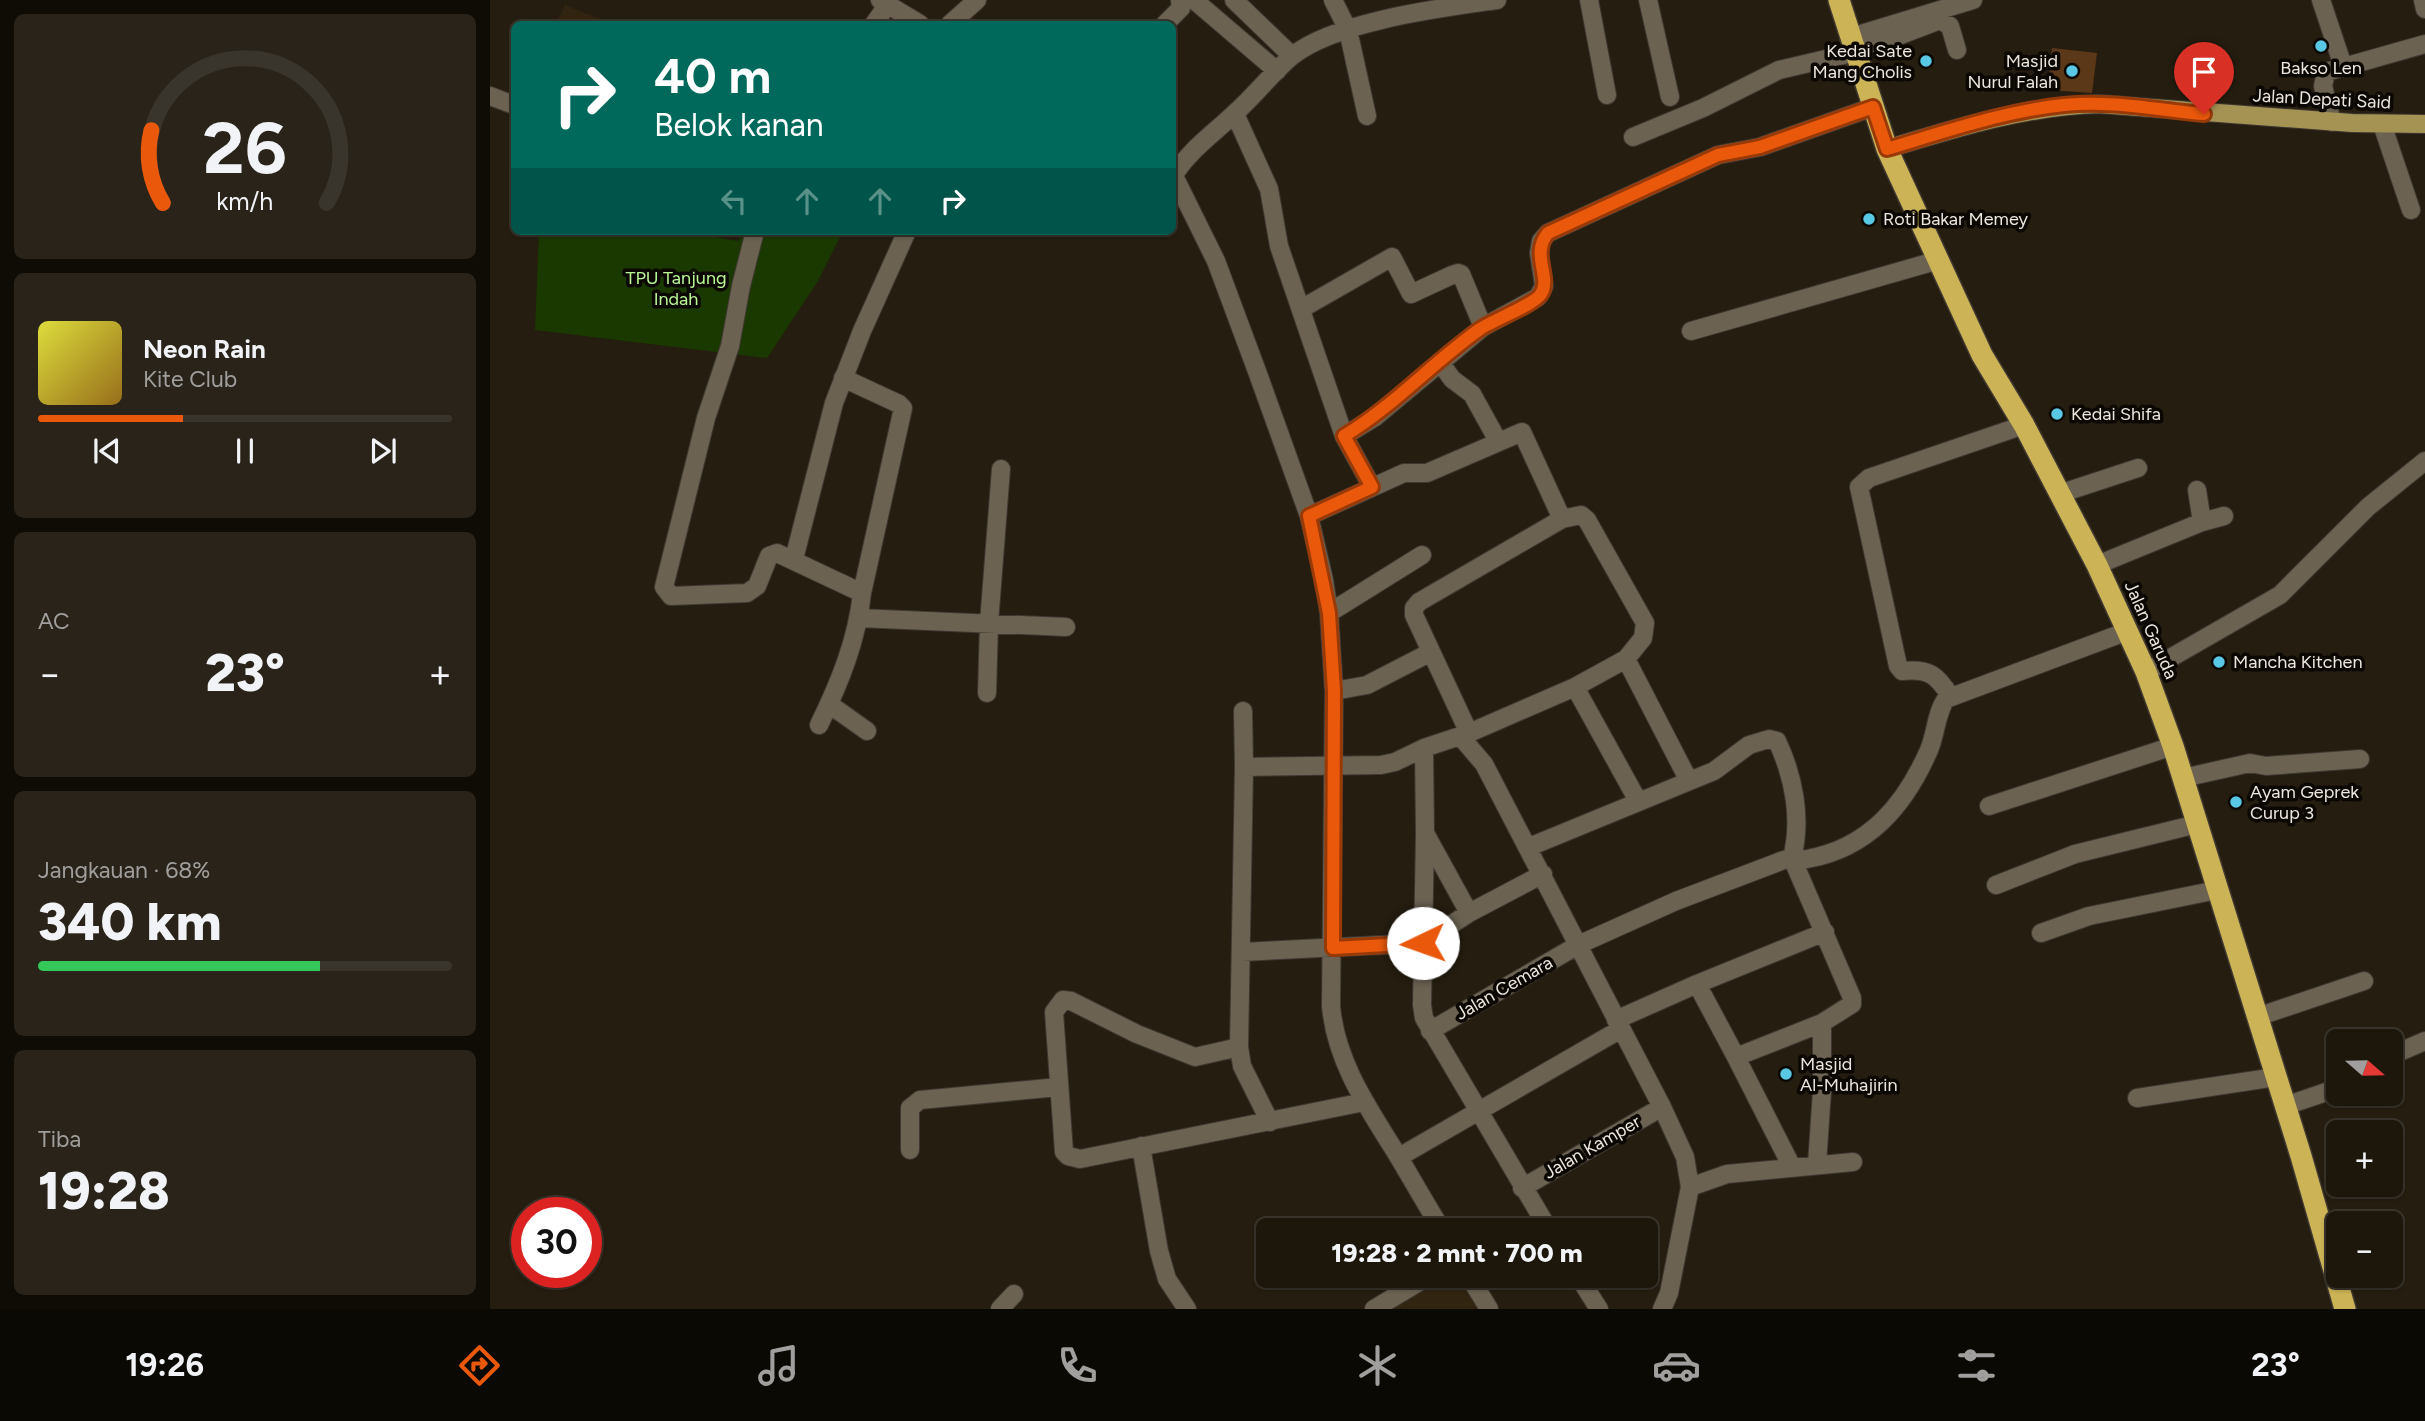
<!DOCTYPE html>
<html lang="id">
<meta charset="utf-8">
<style>
:root{--surface:#1c160b;--page:#292319;--text:#f1f3f6;--muted:#a09f9d;--line:#3a352c;--accent:#ea580c}
body{margin:0;font-family:Figtree,sans-serif;background:var(--page);color:var(--text);height:100vh;display:flex;flex-direction:column;font-size:26px;white-space:nowrap}
*{box-sizing:border-box;margin:0}
p{font-size:23px;color:var(--muted)}
.icon{flex:none;width:38px;height:38px;fill:none;stroke:currentColor;stroke-width:2;stroke-linecap:round;stroke-linejoin:round}
.map{position:relative;flex:1;overflow:hidden}
.sheet{display:flex;flex-direction:column;gap:14px;padding:14px;background:#0f0c06;width:490px}
.sheet>*{flex:none}
.banner{position:absolute;left:21px;top:21px;width:665px;height:214px;border-radius:10px;box-shadow:0 2px 5px #0004,0 0 0 2px var(--line);background:#00695c;color:#fff;overflow:hidden}
.needle{width:46px;rotate:110deg}
.tools{position:absolute;left:1836px;top:1029px;display:grid;gap:14px}
.tools a{display:grid;place-items:center;width:77px;height:77px;border-radius:10px;background:var(--surface);box-shadow:0 2px 5px #0004,0 0 0 2px var(--line);font-size:35px}
.speed{position:absolute;left:21px;top:1197px;display:flex;gap:14px;font-size:35px;font-weight:700;text-align:center}
.speed>*{display:grid;place-content:center;width:91px;height:91px;border-radius:50%;background:var(--surface);box-shadow:0 2px 5px #0004,0 0 0 2px var(--line);line-height:1}
.speed .limit{border:10px solid #d22;background:#fff;color:#111}
.pin{position:absolute;display:grid;place-items:center;width:60px;height:60px;color:#fff;margin:-72px -30px;border-radius:50% 50% 50% 0;rotate:-45deg;box-shadow:0 0 7px #0007}
.pin .icon{rotate:45deg}
.me{position:absolute;width:77px;margin:-38px;rotate:267deg;stroke-linejoin:round;filter:drop-shadow(0 0 5px #0008)}
.turn{display:flex;align-items:center;gap:24px;height:147px;padding:0 28px;font-size:32px}
.turn .icon{width:91px;height:91px;stroke-width:2.5}
.turn b{display:block;font-size:49px;line-height:60px}
.lanes{display:flex;align-items:center;height:66px;padding:0 28px;background:#0003;justify-content:center;gap:35px;direction:ltr}
.lanes .off{opacity:.35}
.big{font-size:52px;font-weight:800;line-height:1.1}
.sheet .tile{flex:1;display:flex;flex-direction:column;justify-content:center;gap:10px;min-width:0;padding:0 24px;border-radius:10px;background:var(--page)}
.sheet .dial{align-items:center;gap:0}
.dial svg{height:182px;overflow:visible;fill:none;stroke:var(--line);stroke-width:7;stroke-linecap:round;text-anchor:middle}
.dial text{fill:var(--text);stroke:none}
.song{display:flex;align-items:center;gap:21px}
.cover{width:84px;height:84px;border-radius:10px;background:linear-gradient(135deg,hsl(60 70% 55%),hsl(40 70% 35%))}
.played{height:7px;border-radius:4px;background:linear-gradient(90deg,var(--accent) 35%,var(--line) 35%)}
.keys{display:flex;justify-content:space-around;direction:ltr}
.heat{display:flex;justify-content:space-between;align-items:center;font-size:38px;direction:ltr}
.charge{height:10px;border-radius:5px;background:linear-gradient(90deg,#34c759 68%,var(--line) 0)}
.trip{position:absolute;left:766px;top:1218px;width:402px;height:70px;border-radius:10px;background:var(--surface);box-shadow:0 2px 5px #0004,0 0 0 2px var(--line);font-weight:800;line-height:70px;text-align:center}
.dock{display:flex;height:112px;justify-content:space-around;align-items:center;background:#0b0904;color:var(--muted)}
.dock .icon{width:49px;height:49px}
.dock .on{color:var(--accent)}
.dock b{font-size:32px;color:var(--text)}
main{display:flex;flex:1;min-height:0}
.map>svg:first-child{display:block}
.built{fill:#312512}
.green{fill:#1a3900}
.building{fill:#5b3817}
.lines{fill:none;stroke-linecap:round;stroke-linejoin:round}
.minor-casing{stroke:#3f3831;stroke-width:20}
.major-casing{stroke:#3f3831;stroke-width:20}
.highway-casing{stroke:#3f3831;stroke-width:24}
.minor{stroke:#6b6252;stroke-width:18}
.major{stroke:#a59354;stroke-width:18}
.highway{stroke:#ccb356;stroke-width:21}
.route-casing{stroke:#983908;stroke-width:18}
.route{stroke:#ea580c;stroke-width:12}
.poi-dot{fill:#59c8e4;stroke:#0b0804;stroke-width:2.5}
.labels{text-anchor:middle;stroke-width:7;stroke-linejoin:round;paint-order:stroke}
.poi-label{font-size:18px;fill:#ece6de;stroke:#0b0804;text-anchor:start}
.street-label{font-size:18px;fill:#ece6de;stroke:#0b0804}
.park-label{font-size:18px;fill:#b9f895;stroke:#0b0804}
</style>
<main>
<section class="sheet">
<div class="tile dial"><svg viewBox="0 0 100 80">
<path d="M14 69A42 42 0 1 1 86 69"/>
<path d="M14 69A42 42 0 0 1 9 37" stroke="#ea580c"/>
<text x="50" y="56" font-size="32" font-weight="700">26</text>
<text x="50" y="72" font-size="11">km/h</text>
</svg></div>
<div class="tile">
<div class="song"><i class="cover"></i><div><b>Neon Rain</b><p>Kite Club</p></div></div>
<div class="played"></div>
<div class="keys"><svg class="icon" aria-label="previous" viewBox="0 0 24 24"><path d="M18 5L8 12l10 7zM5 5v14"/></svg><svg class="icon" aria-label="pause" viewBox="0 0 24 24"><path d="M8 5v14M16 5v14"/></svg><svg class="icon" aria-label="next" viewBox="0 0 24 24"><path d="M6 5l10 7-10 7zM19 5v14"/></svg></div>
</div>
<div class="tile"><p>AC</p>
<div class="heat"><a>−</a><b class="big">23°</b><a>+</a></div>
</div>
<div class="tile"><p>Jangkauan · 68%</p><b class="big">340 km</b><div class="charge"></div></div>
<div class="tile"><p>Tiba</p><b class="big">19:28</b></div>
</section>
<div class="map">
<svg width="1935" height="1309" viewBox="0 0 1935 1309">
<rect width="100%" height="100%" fill="#251d0f"/>
<!-- built -->
<path class="built" d="M 75,5 L 122,24 L 66,24 Z
M 958,1276 L 970,1276 L 990,1309 L 902,1309 Z"/>
<!-- green -->
<path class="green" d="M 49,231 L 191,231 L 248,241 L 256,231 L 353,231 L 328,281 L 277,358 L 45,330 Z"/>
<!-- building -->
<path class="building" d="M 1562,48 L 1607,53 L 1602,93 L 1558,90 Z"/>
<g class="lines">
<!-- minor casing -->
<g class="minor-casing">
<path id="minor" d="M 390,0 L 430,24
M 704,0 L 787,71
M 744,0 L 802,56
M 843,0 L 858,30 L 877,116
M 1099,0 L 1117,95
M 1158,0 L 1180,97
M 1831,0 L 1853,66
M 1933,0 L 1935,9
M 384,24 L 398,4
M 460,24 L 487,0
M 675,24 L 691,8 L 690,0
M 1361,37 L 1483,0
M 0,96 L 24,105
M 745,114 L 779,189 L 789,246 L 854,436 L 882,487
M 1842,122 L 1833,86 L 1836,72 L 1935,44
M 1892,124 L 1921,210
M 1143,137 L 1213,108 L 1289,70 L 1366,52 L 1450,20 L 1460,26 L 1467,50
M 682,172 L 726,261 L 768,374 L 819,516 L 834,580 L 839,613 L 844,691 L 841,1006 C 846,1063 879,1109 908,1156 C 923,1181 937,1206 952,1230
M 685,173 C 702,148 723,134 745,113 C 765,95 782,73 802,56 C 846,21 951,8 1007,0
M 265,231 L 251,286 L 240,346 L 216,418 L 174,587 L 181,596 L 257,593 L 267,586 L 279,556 L 287,553 L 372,593
M 811,309 L 902,257 L 921,294 L 962,275 L 968,273 L 971,274 L 993,327
M 1201,331 L 1449,260
M 950,362 L 962,379 L 982,394 L 1008,441
M 854,436 L 885,417 L 993,327 L 1048,297 L 1054,286 L 1049,253 L 1051,241 L 1058,233 L 1228,155 L 1270,147 L 1383,107
M 1707,490 L 1712,522
M 1569,494 L 1648,468
M 819,516 L 914,473 L 937,473 L 1032,432 L 1072,519
M 304,559 L 344,403 L 372,331 L 417,231
M 1607,565 L 1712,522 L 1734,516
M 839,613 L 932,555
M 369,618 L 576,627
M 1136,659 L 1199,781
M 1656,672 L 1790,595 L 1878,507 L 1935,461
M 1085,687 L 1148,801
M 844,691 L 877,685 L 941,652
M 497,693 L 499,623 L 511,469
M 1461,697 C 1447,675 1439,668 1412,671 L 1408,666 L 1369,487 L 1379,478 L 1534,425
M 339,704 L 377,731
M 753,711 L 754,767 L 749,1047 L 752,1066 L 780,1122
M 329,725 C 350,682 367,640 372,593 L 413,408 L 409,404 L 353,378
M 970,736 L 979,733 L 1085,687 L 1136,659 L 1153,638 L 1155,623 L 1097,520 L 1091,515 L 1072,519 L 929,602 L 924,608 L 924,615 L 979,733
M 934,748 L 935,833 L 979,913
M 754,767 L 891,765 L 905,762 L 934,748 L 970,736 L 994,764 L 1172,1107 L 1195,1157 L 1200,1187 L 1179,1293 L 1172,1309
M 1693,778 L 1760,763 L 1776,766 L 1870,759
M 1499,806 L 1683,746
M 935,833 L 932,1005 L 934,1018 L 1059,1230
M 1039,847 L 1224,771 L 1259,745 L 1279,739 L 1287,741 C 1304,777 1312,819 1302,858 L 1362,998 L 1362,1004 L 1332,1023 L 1246,1057
M 1506,885 L 1585,854 L 1707,824
M 1551,933 L 1599,916 L 1727,890
M 752,952 L 933,943 L 979,913 L 1053,874
M 1207,984 L 1246,1057 L 1302,1167
M 1767,1017 L 1874,981
M 1126,1020 L 1207,984 L 1335,932
M 940,1031 L 1088,945 L 1186,901 L 1286,863 C 1291,861 1296,859 1301,858 C 1306,857 1312,860 1317,859 C 1379,848 1415,805 1439,750 C 1446,734 1446,713 1456,699 L 1638,631
M 749,1047 L 705,1057 L 647,1034 L 581,1001 L 573,1000 L 564,1012 L 574,1152 L 578,1156 L 590,1159 L 874,1102
M 1900,1056 L 1935,1041
M 1647,1098 L 1786,1077
M 1795,1106 L 1848,1088
M 651,1146 L 669,1251 L 677,1279 L 697,1309
M 420,1150 L 420,1108 L 430,1100 L 569,1087
M 909,1157 L 1131,1029
M 1327,1164 L 1332,1091 L 1332,1023
M 1200,1187 L 1237,1174 L 1363,1162
M 1032,1188 L 1172,1107
M 979,1276 L 999,1309
M 1088,1276 L 1109,1309
M 510,1309 L 524,1294
M 884,1309 L 939,1276"/>
</g>
<!-- major casing -->
<g class="major-casing">
<path id="major" d="M 1397,149 C 1466,128 1536,106 1609,104 L 1862,123 L 1935,124"/>
</g>
<!-- highway casing -->
<g class="highway-casing">
<path id="highway" d="M 1349,0 L 1397,149 L 1492,355 L 1534,425 L 1607,565 L 1656,672 L 1683,746 L 1811,1156 L 1855,1309"/>
</g>
<!-- minor -->
<use href="#minor" class="minor"/>
<!-- major -->
<use href="#major" class="major"/>
<!-- highway -->
<use href="#highway" class="highway"/>
</g>
<g class="lines">
<!-- route casing -->
<g class="route-casing">
<path id="route" d="M 933,943 L 843,948 L 844,691 L 839,613 L 819,516 L 882,487 L 854,436 C 905,405 942,363 990,329 C 1003,320 1044,305 1051,294 C 1062,278 1040,254 1058,233 L 1228,155 L 1270,147 L 1383,107 L 1397,149 C 1454,132 1515,111 1574,105 C 1620,100 1668,110 1714,114"/>
</g>
<!-- route -->
<use href="#route" class="route"/>
</g>
<!-- markers -->
<g class="poi-dot">
<circle cx="1831" cy="46" r="7"/>
<circle cx="1436" cy="61" r="7"/>
<circle cx="1582" cy="71" r="7"/>
<circle cx="1379" cy="219" r="7"/>
<circle cx="1567" cy="414" r="7"/>
<circle cx="1729" cy="662" r="7"/>
<circle cx="1746" cy="802" r="7"/>
<circle cx="1296" cy="1074" r="7"/>
</g>
<g class="labels">
<!-- poi labels -->
<g class="poi-label">
<text x="1422" y="57" text-anchor="end">Kedai Sate<tspan x="1422" dy="21">Mang Cholis</tspan></text>
<text x="1568" y="67" text-anchor="end">Masjid<tspan x="1568" dy="21">Nurul Falah</tspan></text>
<text x="1831" y="74" text-anchor="middle">Bakso Len</text>
<text x="1393" y="225">Roti Bakar Memey</text>
<text x="1581" y="420">Kedai Shifa</text>
<text x="1743" y="668">Mancha Kitchen</text>
<text x="1760" y="798">Ayam Geprek<tspan x="1760" dy="21">Curup 3</tspan></text>
<text x="1310" y="1070">Masjid<tspan x="1310" dy="21">Al-Muhajirin</tspan></text>
</g>
<!-- street labels -->
<g class="street-label">
<text transform="translate(1832 99) rotate(3)" y="6">Jalan Depati Said</text>
<text transform="translate(1661 630) rotate(66)" y="6">Jalan Garuda</text>
<text transform="translate(1014 988) rotate(-30)" y="6">Jalan Cemara</text>
<text transform="translate(1102 1147) rotate(-30)" y="6">Jalan Kamper</text>
</g>
<!-- park labels -->
<g class="park-label">
<text x="186" y="284">TPU Tanjung<tspan x="186" dy="21">Indah</tspan></text>
</g>
</g>
</svg>
<div class="tools">
<a><svg class="needle" viewBox="-14 -14 28 28"><path d="M0-13l5 13h-10z" fill="#e53935"/><path d="M0 13l5-13h-10z" fill="#a09f9d"/></svg></a>
<a>+</a>
<a>−</a>
</div>
<div class="speed"><div class="limit">30</div></div>
<div class="pin" style="left:1714px;top:114px;background:#d93025"><svg class="icon" aria-label="arrive" viewBox="0 0 24 24"><path d="M6 21V4h12l-3 4 3 4H6"/></svg></div>
<svg class="me" style="left:933px;top:943px" viewBox="-20 -20 40 40"><circle r="19" fill="#fff"/><path d="M0-13L10 11 0 6-10 11z" fill="#ea580c"/></svg>
<div class="trip">19:28 · 2 mnt · 700 m</div>
<div class="banner">
<div class="turn"><svg class="icon" aria-label="right" viewBox="0 0 24 24"><path d="M7 20v-9h11M14 6l5 5-5 5"/></svg><div><b>40 m</b>Belok kanan</div></div>
<div class="lanes"><svg class="icon off" aria-label="left" viewBox="0 0 24 24"><path d="M17 20v-9H6M10 6l-5 5 5 5"/></svg><svg class="icon off" aria-label="ahead" viewBox="0 0 24 24"><path d="M12 20V5M6 11l6-6 6 6"/></svg><svg class="icon off" aria-label="ahead" viewBox="0 0 24 24"><path d="M12 20V5M6 11l6-6 6 6"/></svg><svg class="icon" aria-label="right" viewBox="0 0 24 24"><path d="M7 20v-9h11M14 6l5 5-5 5"/></svg></div>
</div>
</div>
</main>
<nav class="dock">
<b>19:26</b>
<svg class="icon on" aria-label="directions" viewBox="0 0 24 24"><path d="M12 3l9 9-9 9-9-9zM9 14v-3h6M13 9l2 2-2 2"/></svg>
<svg class="icon" aria-label="music" viewBox="0 0 24 24"><path d="M9 18V5l10-2v13"/><circle cx="6" cy="18" r="3"/><circle cx="16" cy="16" r="3"/></svg>
<svg class="icon" aria-label="phone" viewBox="0 0 24 24"><path d="M5 4h4l2 5-3 2q2 4 5 5l2-3 5 2v4C11 20 4 13 5 4z"/></svg>
<svg class="icon" aria-label="climate" viewBox="0 0 24 24"><path d="M12 3v18M4 7l16 10M4 17L20 7"/></svg>
<svg class="icon" aria-label="car" viewBox="0 0 24 24"><path d="M5 17H2v-5l4-1 3-4h7l3 4 3 1v5h-3M9 17h6M6 11h13"/><circle cx="7" cy="17" r="2"/><circle cx="17" cy="17" r="2"/></svg>
<svg class="icon" aria-label="filters" viewBox="0 0 24 24"><path d="M4 7h16M4 17h16"/><circle cx="9" cy="7" r="2"/><circle cx="15" cy="17" r="2"/></svg>
<b>23°</b>
</nav>
